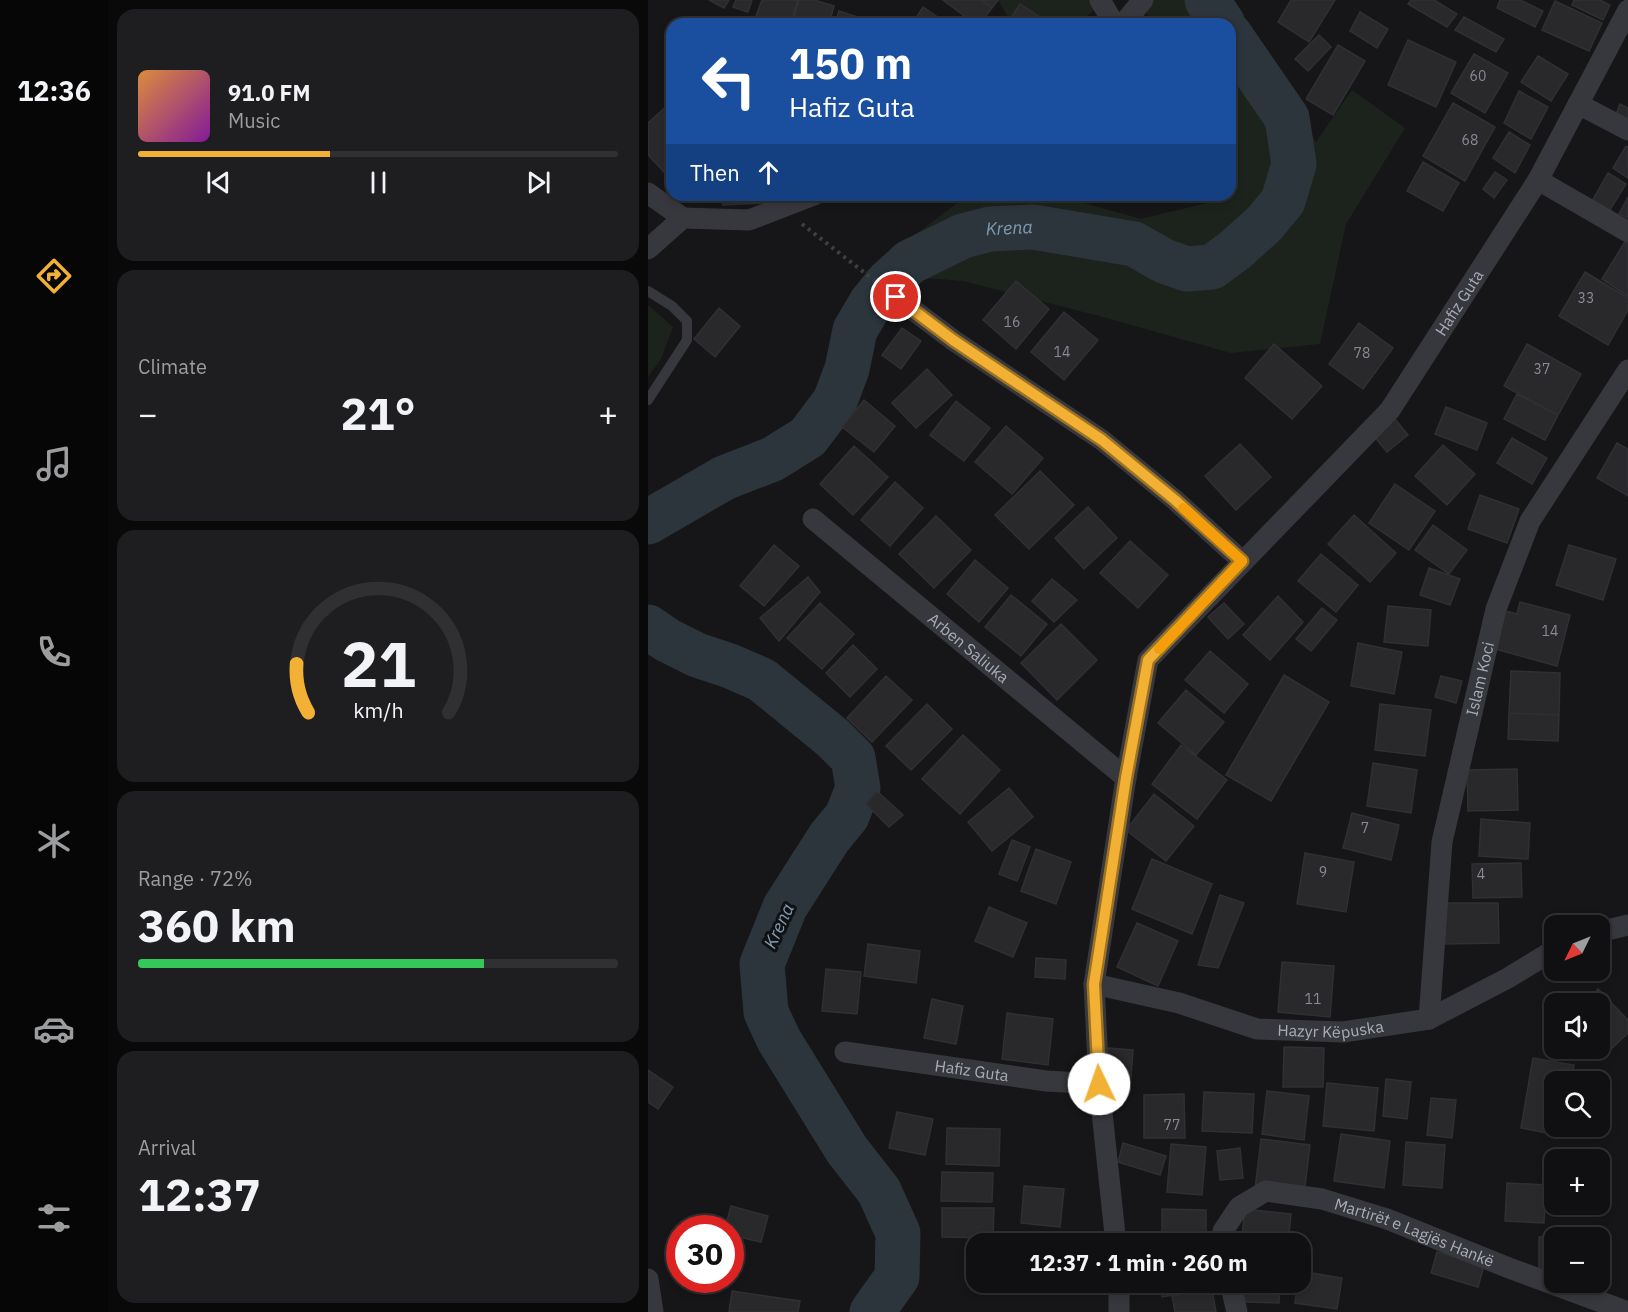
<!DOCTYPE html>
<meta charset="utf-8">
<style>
:root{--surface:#101012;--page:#1e1e20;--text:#f1f3f6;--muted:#9c9d9f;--line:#303032;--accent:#f2b134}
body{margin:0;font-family:"IBM Plex Sans",sans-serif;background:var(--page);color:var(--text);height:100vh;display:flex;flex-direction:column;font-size:22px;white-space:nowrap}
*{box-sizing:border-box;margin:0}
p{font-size:20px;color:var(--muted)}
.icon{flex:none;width:33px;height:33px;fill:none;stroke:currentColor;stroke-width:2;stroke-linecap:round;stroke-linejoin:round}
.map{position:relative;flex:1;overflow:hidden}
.panel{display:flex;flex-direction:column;gap:9px;padding:9px;background:#09090a;width:540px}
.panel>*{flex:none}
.guide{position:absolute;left:18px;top:18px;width:570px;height:183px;border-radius:18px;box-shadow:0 3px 9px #0003,0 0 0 2px var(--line);background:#1a4fa0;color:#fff;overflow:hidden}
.needle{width:39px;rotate:227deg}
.fabs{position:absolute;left:896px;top:915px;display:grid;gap:12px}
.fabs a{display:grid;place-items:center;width:66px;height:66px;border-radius:12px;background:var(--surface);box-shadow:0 3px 9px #0003,0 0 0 2px var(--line);font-size:30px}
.speed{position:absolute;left:18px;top:1215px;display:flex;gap:12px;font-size:30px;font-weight:700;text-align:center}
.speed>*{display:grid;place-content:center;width:78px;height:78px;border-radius:50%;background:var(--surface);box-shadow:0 3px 9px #0003,0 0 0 2px var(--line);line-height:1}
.speed .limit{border:9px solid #d22;background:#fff;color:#111}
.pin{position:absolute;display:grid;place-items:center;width:51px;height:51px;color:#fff;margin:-26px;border:3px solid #fff;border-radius:50%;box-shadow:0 2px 6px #0007}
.me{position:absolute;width:66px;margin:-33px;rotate:357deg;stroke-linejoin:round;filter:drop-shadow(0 0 4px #0008)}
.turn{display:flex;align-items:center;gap:21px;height:126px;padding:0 24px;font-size:27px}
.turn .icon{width:78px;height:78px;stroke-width:2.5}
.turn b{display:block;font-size:42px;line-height:51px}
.then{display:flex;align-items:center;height:57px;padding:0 24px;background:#0003;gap:12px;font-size:22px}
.big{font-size:45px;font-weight:700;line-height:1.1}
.panel .widget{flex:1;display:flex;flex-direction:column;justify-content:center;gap:9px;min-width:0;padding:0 21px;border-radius:18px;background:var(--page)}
.panel .dial{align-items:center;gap:0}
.dial svg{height:156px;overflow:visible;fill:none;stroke:var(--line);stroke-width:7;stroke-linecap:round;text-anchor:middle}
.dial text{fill:var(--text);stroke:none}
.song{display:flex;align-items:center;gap:18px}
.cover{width:72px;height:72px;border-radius:9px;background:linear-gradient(135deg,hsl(30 70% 55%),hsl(290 70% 35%))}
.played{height:6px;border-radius:3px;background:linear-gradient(90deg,var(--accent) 40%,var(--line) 40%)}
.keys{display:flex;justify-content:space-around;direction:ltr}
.heat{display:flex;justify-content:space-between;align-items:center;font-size:33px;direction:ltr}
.charge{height:9px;border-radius:4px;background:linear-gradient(90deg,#34c759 72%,var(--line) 0)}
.trip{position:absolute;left:318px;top:1233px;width:345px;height:60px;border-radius:18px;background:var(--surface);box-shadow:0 3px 9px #0003,0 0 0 2px var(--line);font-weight:700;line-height:60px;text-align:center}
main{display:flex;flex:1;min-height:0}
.dock{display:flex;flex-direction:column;width:108px;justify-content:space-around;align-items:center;background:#060607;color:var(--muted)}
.dock .icon{width:42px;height:42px}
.dock .selected{color:var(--accent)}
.dock b{font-size:27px;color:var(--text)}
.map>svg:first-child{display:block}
.green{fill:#1c231d}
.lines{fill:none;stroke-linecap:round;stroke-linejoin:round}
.river{stroke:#2c353c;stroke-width:45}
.building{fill:#29292c;stroke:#303034;stroke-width:1.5}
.path{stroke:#3d3f44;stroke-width:4;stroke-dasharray:3 4.5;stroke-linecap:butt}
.service{stroke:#37383d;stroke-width:10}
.minor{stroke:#37383d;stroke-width:21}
.route-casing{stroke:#9d7322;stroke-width:15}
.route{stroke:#f2b134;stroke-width:10}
.slow{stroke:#f59e0b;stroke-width:10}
.labels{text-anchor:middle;stroke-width:6;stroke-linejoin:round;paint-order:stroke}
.number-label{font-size:14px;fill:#888b94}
.street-label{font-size:16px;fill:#a8adb8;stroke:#111113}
.water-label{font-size:18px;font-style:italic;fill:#7f9bb3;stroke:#111113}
</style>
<main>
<nav class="dock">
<b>12:36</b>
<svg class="icon selected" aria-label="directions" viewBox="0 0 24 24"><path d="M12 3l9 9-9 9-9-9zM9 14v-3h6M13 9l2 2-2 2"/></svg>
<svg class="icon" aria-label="music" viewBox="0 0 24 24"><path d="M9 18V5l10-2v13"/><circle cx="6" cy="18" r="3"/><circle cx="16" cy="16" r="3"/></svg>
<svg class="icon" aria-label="phone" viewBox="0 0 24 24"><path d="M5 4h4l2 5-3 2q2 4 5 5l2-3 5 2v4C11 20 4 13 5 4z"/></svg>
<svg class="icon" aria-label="climate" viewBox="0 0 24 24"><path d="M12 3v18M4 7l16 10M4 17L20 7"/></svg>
<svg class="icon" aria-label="car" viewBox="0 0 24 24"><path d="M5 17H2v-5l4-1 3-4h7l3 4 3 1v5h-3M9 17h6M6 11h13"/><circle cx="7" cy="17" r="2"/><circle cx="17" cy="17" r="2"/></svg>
<svg class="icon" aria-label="filters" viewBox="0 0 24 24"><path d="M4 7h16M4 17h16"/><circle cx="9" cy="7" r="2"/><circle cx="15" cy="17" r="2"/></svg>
</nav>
<section class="panel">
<div class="widget">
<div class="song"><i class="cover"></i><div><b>91.0 FM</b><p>Music</p></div></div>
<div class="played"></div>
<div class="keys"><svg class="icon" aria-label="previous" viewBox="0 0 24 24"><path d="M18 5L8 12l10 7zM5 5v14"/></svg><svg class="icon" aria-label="pause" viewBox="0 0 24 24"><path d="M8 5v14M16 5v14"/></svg><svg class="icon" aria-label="next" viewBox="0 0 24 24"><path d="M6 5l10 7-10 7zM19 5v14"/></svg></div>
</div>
<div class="widget"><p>Climate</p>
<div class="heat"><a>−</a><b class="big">21°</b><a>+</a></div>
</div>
<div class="widget dial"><svg viewBox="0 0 100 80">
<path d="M14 69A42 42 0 1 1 86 69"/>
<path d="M14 69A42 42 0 0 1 8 44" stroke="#f2b134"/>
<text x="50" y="56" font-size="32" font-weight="700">21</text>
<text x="50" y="72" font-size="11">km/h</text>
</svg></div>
<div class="widget"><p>Range · 72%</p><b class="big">360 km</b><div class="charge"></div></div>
<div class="widget"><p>Arrival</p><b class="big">12:37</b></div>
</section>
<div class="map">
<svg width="980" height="1312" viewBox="0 0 980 1312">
<rect width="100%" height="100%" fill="#161618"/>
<!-- green -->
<path class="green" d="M 350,0 L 456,0 L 431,24 L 364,24 Z
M 488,0 L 584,0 L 668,142 L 704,90 L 757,128 L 698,224 L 672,344 L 583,353 L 455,317 L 315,281 L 216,273 L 320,195 L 407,195 L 493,219 L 567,201 L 568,195 L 582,195 L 582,134 L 585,122 L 582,118 L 582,24 L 507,24 Z
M 0,305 L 25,327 L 13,359 L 0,377 Z"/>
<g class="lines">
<!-- river -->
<g class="river">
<path d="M 559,0 L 575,24"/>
<path id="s1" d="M 0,522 L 76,478 L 125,459 L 160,437 L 187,401 L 199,369 L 207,330 L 223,303 L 240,282 L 262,262 L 315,236 L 342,229 L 385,227 L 486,244 L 516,261 L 539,269 L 564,267 L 587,250 L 616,224 L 635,201 L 646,164 L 639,118 L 582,35"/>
<path d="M 0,627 L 19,640 L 49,655 L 82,666 L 114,680 L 185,738 L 205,758 L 210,788 L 199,816 L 181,838 L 137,907 L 114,964 L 118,1012 L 131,1040 L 199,1150 L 231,1191 L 250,1233 L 249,1277 L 224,1312"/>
</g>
</g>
<!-- building -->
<path class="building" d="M 61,0 L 81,0 L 76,8 Z
M 88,0 L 104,0 L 100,12 L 85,7 Z
M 114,0 L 150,0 L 142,24 L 131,24 L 108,16 Z
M 151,0 L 166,0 L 186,6 L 181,24 L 144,24 Z
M 295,0 L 333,0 L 344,8 L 332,24 L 327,24 Z
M 334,0 L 350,0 L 344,8 Z
M 643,0 L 687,0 L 661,42 L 630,22 Z
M 763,0 L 786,0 L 809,14 L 799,27 L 760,4 Z
M 852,0 L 872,0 L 895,11 L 887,27 L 849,8 Z
M 926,0 L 952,0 L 962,5 L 955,20 L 924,5 Z
M 907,1 L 954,23 L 941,51 L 894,30 Z
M 372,4 L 402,24 L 359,24 Z
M 275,7 L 288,16 L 283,24 L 264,24 Z
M 191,11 L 219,20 L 218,24 L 187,24 Z
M 712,12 L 740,29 L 729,48 L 702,31 Z
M 816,17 L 856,39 L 848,52 L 807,30 Z
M 671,35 L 683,47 L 660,71 L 647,59 Z
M 760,40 L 808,62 L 788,107 L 740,85 Z
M 690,45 L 717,61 L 685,115 L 658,99 Z
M 826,54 L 860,73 L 837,113 L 803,93 Z
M 890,56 L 920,74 L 903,101 L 873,82 Z
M 871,91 L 900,107 L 883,139 L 856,123 Z
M 805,103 L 847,127 L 817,181 L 775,156 Z
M 972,104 L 980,108 L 980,123 L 967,117 Z
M 20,105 L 24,109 L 24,166 L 17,173 L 0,155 L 0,123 Z
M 861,132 L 882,145 L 867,173 L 845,158 Z
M 978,146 L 980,147 L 980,178 L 965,168 Z
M 775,162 L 811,183 L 795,211 L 759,191 Z
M 847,172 L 859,180 L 846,198 L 835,189 Z
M 960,173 L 978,184 L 960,213 L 943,203 Z
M 74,195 L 115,195 L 116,203 L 75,205 Z
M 426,195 L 463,195 L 463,196 L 427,199 Z
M 980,197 L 980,218 L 971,214 Z
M 978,240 L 980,241 L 980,296 L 954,279 Z
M 937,272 L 980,298 L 980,310 L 960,345 L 911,316 Z
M 368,281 L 401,309 L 368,349 L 335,320 Z
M 71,308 L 92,326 L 67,357 L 46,339 Z
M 416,312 L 450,340 L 416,380 L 383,352 Z
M 711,323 L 745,348 L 715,389 L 681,364 Z
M 254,328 L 273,341 L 253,369 L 234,355 Z
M 626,344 L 674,386 L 644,419 L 597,378 Z
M 879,344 L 933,374 L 910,415 L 856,386 Z
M 279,369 L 304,395 L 268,428 L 244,403 Z
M 869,394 L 910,415 L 897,440 L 856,419 Z
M 216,400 L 247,426 L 226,452 L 194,427 Z
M 308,401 L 342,428 L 316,461 L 282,435 Z
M 798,407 L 839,423 L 829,450 L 787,434 Z
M 747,419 L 760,435 L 739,452 L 726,436 Z
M 358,426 L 395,458 L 364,494 L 327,462 Z
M 864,438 L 899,458 L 884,484 L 849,463 Z
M 969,443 L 980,449 L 980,496 L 949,478 Z
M 592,444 L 623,477 L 588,510 L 557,476 Z
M 795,445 L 827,474 L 799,505 L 767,476 Z
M 206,446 L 240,477 L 205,515 L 172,484 Z
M 392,471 L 426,505 L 381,549 L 347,515 Z
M 247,482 L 275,508 L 242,546 L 213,520 Z
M 747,484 L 787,511 L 761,550 L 721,523 Z
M 832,495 L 871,509 L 859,543 L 820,529 Z
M 440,507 L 469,538 L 436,569 L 407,538 Z
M 706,515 L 748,553 L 722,582 L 680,544 Z
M 288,516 L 323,550 L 286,588 L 251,554 Z
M 785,525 L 819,550 L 801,574 L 767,550 Z
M 482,541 L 520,575 L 490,608 L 452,573 Z
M 126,545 L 151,566 L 116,606 L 92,586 Z
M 921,545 L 968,559 L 955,600 L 908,585 Z
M 673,554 L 710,585 L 688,612 L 650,581 Z
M 327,560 L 360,588 L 331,622 L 299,594 Z
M 781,568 L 812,579 L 802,605 L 772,595 Z
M 160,577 L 172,592 L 131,641 L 112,618 Z
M 404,579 L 429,600 L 406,622 L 384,601 Z
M 363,595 L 399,624 L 373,656 L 337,627 Z
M 630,596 L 655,622 L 622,660 L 595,635 Z
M 872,602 L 922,615 L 909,666 L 847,649 L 857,611 L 869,614 Z
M 172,603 L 206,634 L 174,669 L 139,638 Z
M 576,603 L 596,624 L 580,639 L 560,617 Z
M 740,606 L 783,610 L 780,646 L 736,642 Z
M 674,608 L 689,620 L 663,651 L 648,639 Z
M 413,624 L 449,660 L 409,700 L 373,663 Z
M 710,643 L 754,652 L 746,694 L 703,686 Z
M 205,645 L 229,669 L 202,697 L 178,673 Z
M 562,651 L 600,684 L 576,713 L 537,680 Z
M 863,671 L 912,673 L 911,715 L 861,713 Z
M 636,675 L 681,702 L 623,801 L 578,775 Z
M 238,676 L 264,700 L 224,742 L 199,718 Z
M 793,676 L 814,681 L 808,703 L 787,697 Z
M 538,690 L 576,722 L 548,755 L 510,723 Z
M 279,704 L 304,729 L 263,770 L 238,746 Z
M 732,704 L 783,710 L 777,756 L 727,750 Z
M 861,713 L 911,715 L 910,741 L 860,739 Z
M 315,735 L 352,770 L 312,814 L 274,779 Z
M 533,745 L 579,780 L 549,819 L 504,784 Z
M 725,763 L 769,770 L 763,813 L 719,806 Z
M 869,769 L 870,810 L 820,811 L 819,770 Z
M 361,788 L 385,817 L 344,851 L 320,822 Z
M 229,791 L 255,815 L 241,827 L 218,804 Z
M 506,794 L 546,826 L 518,861 L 478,830 Z
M 704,813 L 751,825 L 743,860 L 695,848 Z
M 833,819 L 882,823 L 880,859 L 831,856 Z
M 364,840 L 382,847 L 369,881 L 351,874 Z
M 388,849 L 423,862 L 408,904 L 373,891 Z
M 657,853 L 706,862 L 698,912 L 649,904 Z
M 504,859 L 564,884 L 544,934 L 484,909 Z
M 873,863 L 874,897 L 825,898 L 824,864 Z
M 572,895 L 596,903 L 570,968 L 550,965 Z
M 796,903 L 850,903 L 851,943 L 796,944 Z
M 341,907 L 379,923 L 365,957 L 327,941 Z
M 489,923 L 530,941 L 510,986 L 469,967 Z
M 220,944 L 272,951 L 268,983 L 216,976 Z
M 388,958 L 418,960 L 417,979 L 387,977 Z
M 634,962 L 686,966 L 682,1017 L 630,1012 Z
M 178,969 L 213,972 L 209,1014 L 174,1011 Z
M 950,989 L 980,1020 L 980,1033 L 957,1055 L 950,1048 L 951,1004 L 936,1004 Z
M 284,999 L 315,1006 L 308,1044 L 276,1038 Z
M 359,1013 L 405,1019 L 400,1065 L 354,1059 Z
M 636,1047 L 676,1048 L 675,1087 L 635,1087 Z
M 460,1048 L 485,1050 L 482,1092 L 456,1089 Z
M 885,1058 L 926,1065 L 923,1082 L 906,1082 L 906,1126 L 915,1126 L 914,1136 L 873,1128 Z
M 0,1070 L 25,1087 L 10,1109 L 0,1102 Z
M 738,1079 L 763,1082 L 759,1119 L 735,1116 Z
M 679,1083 L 730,1088 L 726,1131 L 675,1126 Z
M 619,1091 L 661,1096 L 656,1140 L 614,1134 Z
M 556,1092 L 606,1094 L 604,1133 L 554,1131 Z
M 536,1094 L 537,1138 L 496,1138 L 496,1095 Z
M 783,1098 L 808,1100 L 804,1138 L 779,1135 Z
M 249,1112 L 285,1119 L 277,1155 L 241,1148 Z
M 299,1128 L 352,1129 L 351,1166 L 298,1164 Z
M 693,1134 L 742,1141 L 736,1188 L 686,1181 Z
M 613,1139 L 662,1145 L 656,1195 L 607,1189 Z
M 758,1142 L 797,1145 L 794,1188 L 755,1185 Z
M 475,1143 L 518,1156 L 512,1175 L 470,1162 Z
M 523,1144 L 558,1147 L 554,1195 L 519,1192 Z
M 592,1148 L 595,1178 L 572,1180 L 569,1151 Z
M 294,1172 L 345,1173 L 344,1202 L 293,1201 Z
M 859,1183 L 898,1185 L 896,1223 L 857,1221 Z
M 376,1186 L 416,1189 L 412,1227 L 373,1223 Z
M 83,1206 L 120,1216 L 113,1242 L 82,1235 L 82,1228 L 77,1228 Z
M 294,1208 L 346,1208 L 345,1238 L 294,1237 Z
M 514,1209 L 558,1210 L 558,1244 L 514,1244 Z
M 597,1209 L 643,1214 L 640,1244 L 593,1244 Z
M 434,1234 L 462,1237 L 461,1244 L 433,1244 Z
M 891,1237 L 924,1237 L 906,1238 L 906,1273 L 891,1273 Z
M 789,1252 L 836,1266 L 830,1287 L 783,1273 Z
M 652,1271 L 694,1278 L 689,1309 L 647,1303 L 650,1282 L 652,1282 Z
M 429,1282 L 458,1282 L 457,1293 L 428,1291 Z
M 512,1282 L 563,1282 L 564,1289 L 514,1297 Z
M 597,1282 L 632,1282 L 631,1303 L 596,1302 Z
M 564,1289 L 568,1312 L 527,1312 L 524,1296 Z
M 84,1291 L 152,1301 L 150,1312 L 81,1312 Z"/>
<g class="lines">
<!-- path -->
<path class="path" d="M 154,224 L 231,284"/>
<!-- service -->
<path class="service" d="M 0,291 L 24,306 L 39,321 L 39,340 L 0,400"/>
<!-- minor -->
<g class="minor">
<path d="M 452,0 L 466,24"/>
<path d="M 475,24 L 495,0"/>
<path d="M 930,104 L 980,130"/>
<path d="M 890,180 L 980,232"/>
<path d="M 0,193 L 35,218"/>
<path d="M 35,218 L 101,220 L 166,195"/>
<path d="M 0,249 L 35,218"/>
<path d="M 248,297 L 305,340 L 454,440 L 527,500 L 594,561"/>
<path id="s2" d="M 165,519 L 478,778"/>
<path d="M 951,932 L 980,925"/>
<path id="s3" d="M 446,984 L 531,1003 L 609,1029 L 695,1032 L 781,1019 L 860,978 L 906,950"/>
<path id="s4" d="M 781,1019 L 794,842 L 848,609 L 882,521 L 980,370"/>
<path id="s5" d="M 197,1052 L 398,1081 L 451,1084"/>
<path id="s6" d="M 468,1244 L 451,1084 L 446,984 L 478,778 L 500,660 L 742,410 L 890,180 L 980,10"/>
<path id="s7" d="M 576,1244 L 575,1231 L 591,1207 L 618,1191 L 674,1199 L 739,1219 L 861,1268 L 980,1312"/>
<path d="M 0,1279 L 5,1312"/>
<path d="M 582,1282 L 589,1312"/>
<path d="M 471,1312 L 471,1282"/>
</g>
</g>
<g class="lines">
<!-- route casing -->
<g class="route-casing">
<path id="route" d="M 248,297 L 305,340 L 454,440 L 527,500 L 594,561 L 500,660 L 478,778 L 446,984 L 451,1084"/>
</g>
<!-- route -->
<use href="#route" class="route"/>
<!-- slow -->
<path class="slow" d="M 511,649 L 594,561 L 535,508"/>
</g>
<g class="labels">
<!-- number labels -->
<g class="number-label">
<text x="830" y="81">60</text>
<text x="822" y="145">68</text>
<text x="938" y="303">33</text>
<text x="364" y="327">16</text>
<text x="414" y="357">14</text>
<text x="714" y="358">78</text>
<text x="894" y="374">37</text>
<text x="902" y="636">14</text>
<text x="717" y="833">7</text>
<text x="675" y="877">9</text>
<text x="833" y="879">4</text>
<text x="665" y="1004">11</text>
<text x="524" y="1130">77</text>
</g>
<!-- street labels -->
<g class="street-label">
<text dy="6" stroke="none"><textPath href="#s6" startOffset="1065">Hafiz Guta</textPath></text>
<text dy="6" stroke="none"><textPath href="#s2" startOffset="202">Arben Saliuka</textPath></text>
<text dy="6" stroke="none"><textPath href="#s4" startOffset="345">Islam Koci</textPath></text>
<text dy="6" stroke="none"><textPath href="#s3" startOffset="243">Hazyr Këpuska</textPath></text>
<text dy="6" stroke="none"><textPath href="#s5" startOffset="128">Hafiz Guta</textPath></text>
<text dy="6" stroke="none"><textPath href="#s7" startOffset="228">Martirët e Lagjës Hankë</textPath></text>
</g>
<!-- water labels -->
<g class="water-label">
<text dy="6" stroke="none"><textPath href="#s1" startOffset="495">Krena</textPath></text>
<text transform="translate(131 926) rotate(-65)" y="6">Krena</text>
</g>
</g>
</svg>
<div class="fabs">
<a><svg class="needle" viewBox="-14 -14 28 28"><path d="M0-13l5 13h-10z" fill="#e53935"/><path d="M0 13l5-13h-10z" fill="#9c9d9f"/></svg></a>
<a><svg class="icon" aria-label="sound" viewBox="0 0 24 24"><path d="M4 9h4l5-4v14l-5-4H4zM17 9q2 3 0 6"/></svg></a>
<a><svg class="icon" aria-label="search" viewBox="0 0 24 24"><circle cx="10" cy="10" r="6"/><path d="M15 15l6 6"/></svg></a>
<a>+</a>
<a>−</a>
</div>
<div class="speed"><div class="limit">30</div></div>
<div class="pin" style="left:248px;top:297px;background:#d93025"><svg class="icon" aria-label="arrive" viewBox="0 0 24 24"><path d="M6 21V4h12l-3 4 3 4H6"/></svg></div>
<svg class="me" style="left:451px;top:1084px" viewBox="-20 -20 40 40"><circle r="19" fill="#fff"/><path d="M0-13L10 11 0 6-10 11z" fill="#f2b134"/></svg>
<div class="trip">12:37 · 1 min · 260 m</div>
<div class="guide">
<div class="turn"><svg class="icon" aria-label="left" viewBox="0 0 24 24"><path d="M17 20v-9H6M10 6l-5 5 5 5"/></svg><div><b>150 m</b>Hafiz Guta</div></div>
<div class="then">Then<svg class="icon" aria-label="ahead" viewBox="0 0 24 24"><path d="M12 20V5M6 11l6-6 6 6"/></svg></div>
</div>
</div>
</main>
